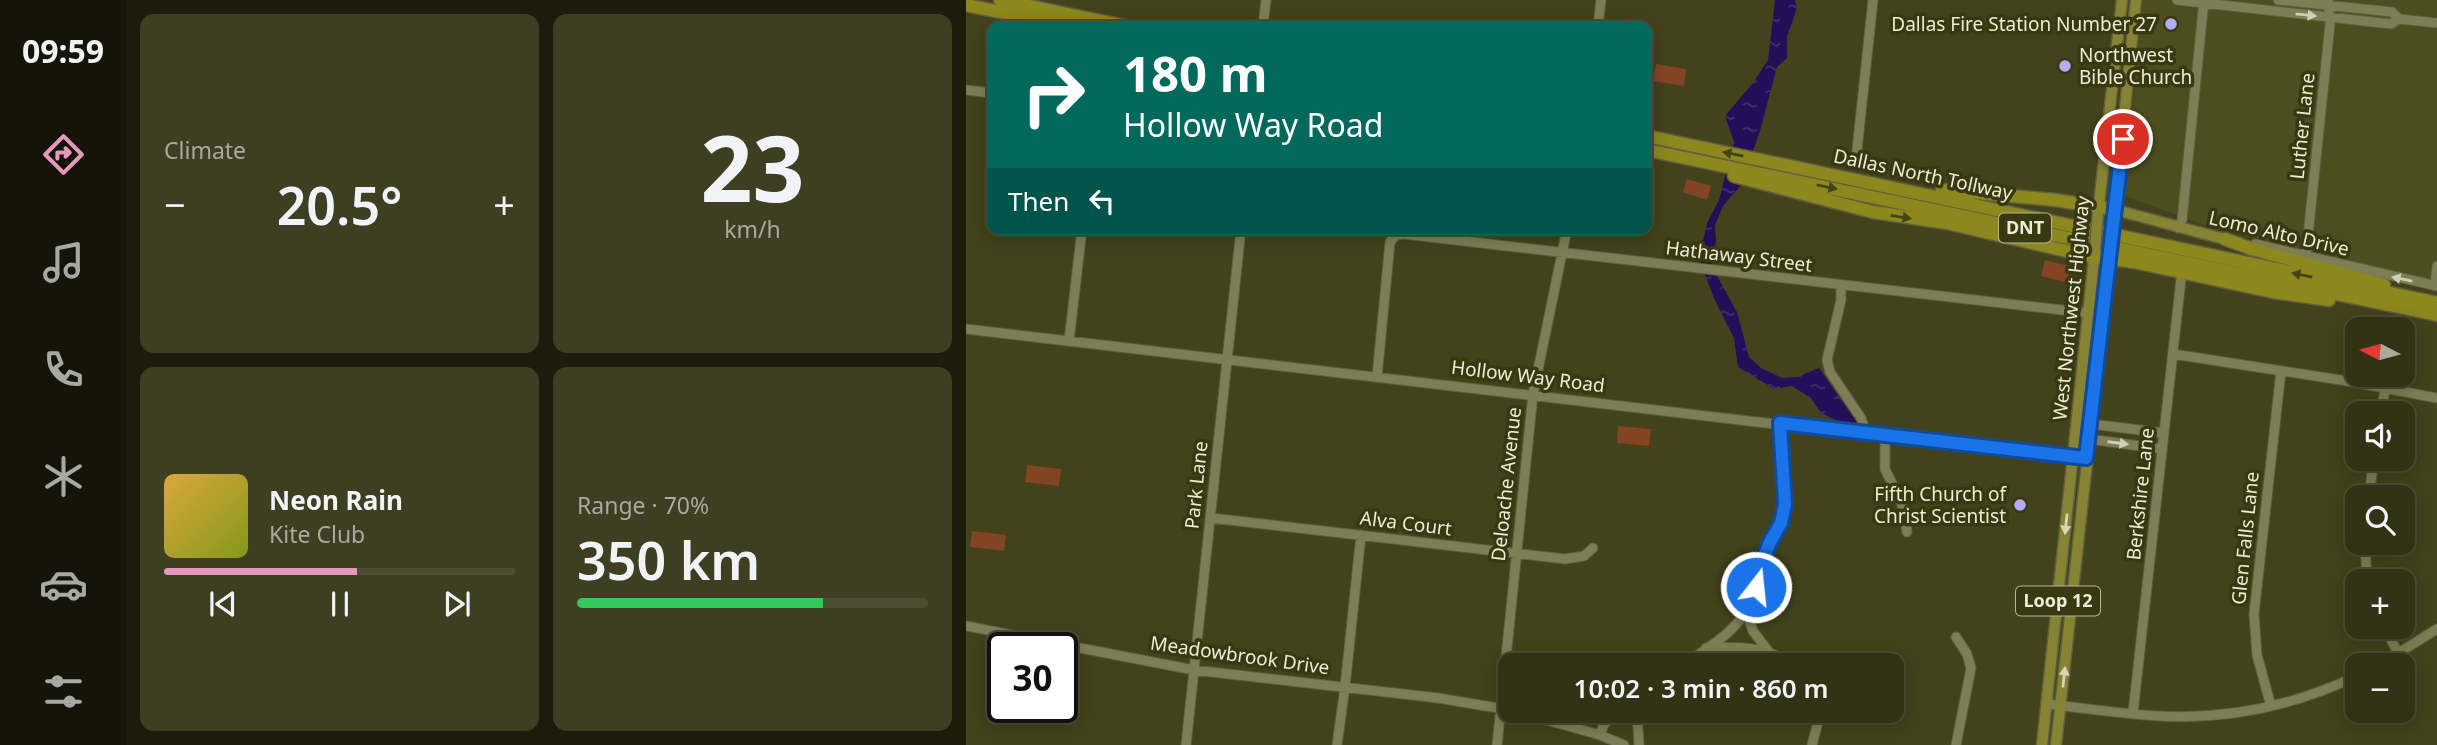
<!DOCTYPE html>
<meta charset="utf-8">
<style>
:root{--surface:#323215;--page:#3d3e22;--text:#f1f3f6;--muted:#a8aaa0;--line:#4d4d34;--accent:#e797bd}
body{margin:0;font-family:"Noto Sans",sans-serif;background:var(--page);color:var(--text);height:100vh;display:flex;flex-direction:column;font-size:26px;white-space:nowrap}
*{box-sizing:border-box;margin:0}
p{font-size:23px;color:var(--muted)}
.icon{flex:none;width:38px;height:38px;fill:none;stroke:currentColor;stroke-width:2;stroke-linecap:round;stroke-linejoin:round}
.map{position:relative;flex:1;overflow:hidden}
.panel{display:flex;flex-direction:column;gap:14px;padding:14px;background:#1c1c0c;width:840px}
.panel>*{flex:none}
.hud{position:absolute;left:21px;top:21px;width:665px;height:214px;border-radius:14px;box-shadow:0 4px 18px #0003,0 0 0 2px var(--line);background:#00695c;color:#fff;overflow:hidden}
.needle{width:46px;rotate:276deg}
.fabs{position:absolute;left:1379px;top:317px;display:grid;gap:14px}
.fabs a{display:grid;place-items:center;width:70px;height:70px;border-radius:14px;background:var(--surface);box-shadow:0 4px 18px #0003,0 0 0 2px var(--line);font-size:35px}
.speed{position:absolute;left:21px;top:632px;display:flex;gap:14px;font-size:35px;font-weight:700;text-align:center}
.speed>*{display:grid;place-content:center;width:91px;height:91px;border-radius:50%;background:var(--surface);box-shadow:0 4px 18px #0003,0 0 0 2px var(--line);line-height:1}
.speed .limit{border:4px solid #111;border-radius:10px;background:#fff;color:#111}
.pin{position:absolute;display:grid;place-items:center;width:60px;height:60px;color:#fff;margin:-30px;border:4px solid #fff;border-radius:50%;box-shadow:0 2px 7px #0007}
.me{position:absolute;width:77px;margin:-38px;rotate:16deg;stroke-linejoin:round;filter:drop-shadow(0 0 5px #0008)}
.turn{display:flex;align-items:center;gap:24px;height:147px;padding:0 21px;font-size:32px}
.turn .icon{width:91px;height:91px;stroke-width:2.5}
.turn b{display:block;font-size:49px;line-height:60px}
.then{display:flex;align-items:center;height:66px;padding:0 21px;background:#0003;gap:14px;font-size:26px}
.big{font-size:52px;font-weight:600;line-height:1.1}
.panel .card{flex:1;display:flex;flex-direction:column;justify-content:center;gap:10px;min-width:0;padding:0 24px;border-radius:14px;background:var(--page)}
.panel .dial{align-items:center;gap:0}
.dial b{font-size:91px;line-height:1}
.song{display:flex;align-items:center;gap:21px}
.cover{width:84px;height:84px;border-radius:10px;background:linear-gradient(135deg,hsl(40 70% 55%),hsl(70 70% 35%))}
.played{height:7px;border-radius:4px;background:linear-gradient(90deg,var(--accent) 55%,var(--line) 55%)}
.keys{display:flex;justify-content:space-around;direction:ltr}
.heat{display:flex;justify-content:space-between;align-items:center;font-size:38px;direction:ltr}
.charge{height:10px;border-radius:5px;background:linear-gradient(90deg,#34c759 70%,var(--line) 0)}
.panel .tiles{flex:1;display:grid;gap:14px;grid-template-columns:repeat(2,1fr)}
.trip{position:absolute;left:532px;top:653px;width:406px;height:70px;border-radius:14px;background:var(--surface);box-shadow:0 4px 18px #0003,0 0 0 2px var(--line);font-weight:600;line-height:70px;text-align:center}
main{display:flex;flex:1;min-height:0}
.tabs{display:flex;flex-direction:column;width:126px;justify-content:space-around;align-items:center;background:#141408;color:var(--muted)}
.tabs .icon{width:49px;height:49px}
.tabs .current{color:var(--accent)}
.tabs b{font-size:32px;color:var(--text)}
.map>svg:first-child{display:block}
.built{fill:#4e4d1f}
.pitch{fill:#834422}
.water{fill:url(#water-ripples)}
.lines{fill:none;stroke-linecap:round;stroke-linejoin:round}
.minor-casing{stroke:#605f3d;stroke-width:11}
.major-casing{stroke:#605f3d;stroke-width:13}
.highway-casing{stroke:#605f3d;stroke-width:15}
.minor{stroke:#7e7e56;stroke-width:9}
.major{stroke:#868434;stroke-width:10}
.highway{stroke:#8c881e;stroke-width:12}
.major-bridge-casing{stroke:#605f3d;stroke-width:13;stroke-linecap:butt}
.major-bridge{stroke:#868434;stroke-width:10}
.oneway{fill:#d0d0b6}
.oneway2{fill:#454413}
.oneway3{fill:#d7d6b6}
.route-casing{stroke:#114b97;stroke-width:18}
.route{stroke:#1a73e8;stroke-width:12}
.poi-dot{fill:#b3adf9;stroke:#393811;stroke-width:2.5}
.labels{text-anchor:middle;stroke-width:7;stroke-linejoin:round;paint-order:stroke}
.shield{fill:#393811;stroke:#b6b59b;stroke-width:2}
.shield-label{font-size:18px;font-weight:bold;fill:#ebebd6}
.poi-label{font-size:19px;fill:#ebebd6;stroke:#393811;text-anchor:end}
.street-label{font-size:19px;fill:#ebebd6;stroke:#393811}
</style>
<main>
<nav class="tabs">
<b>09:59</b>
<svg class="icon current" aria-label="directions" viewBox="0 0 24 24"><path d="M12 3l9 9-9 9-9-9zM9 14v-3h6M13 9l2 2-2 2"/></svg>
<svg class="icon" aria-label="music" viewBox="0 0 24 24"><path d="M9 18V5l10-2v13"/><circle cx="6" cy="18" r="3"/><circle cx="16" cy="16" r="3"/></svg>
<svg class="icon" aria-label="phone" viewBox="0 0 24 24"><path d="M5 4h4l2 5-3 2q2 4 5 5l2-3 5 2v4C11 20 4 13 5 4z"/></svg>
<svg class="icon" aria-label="climate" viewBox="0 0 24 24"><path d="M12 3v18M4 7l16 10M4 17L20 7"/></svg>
<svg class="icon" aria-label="car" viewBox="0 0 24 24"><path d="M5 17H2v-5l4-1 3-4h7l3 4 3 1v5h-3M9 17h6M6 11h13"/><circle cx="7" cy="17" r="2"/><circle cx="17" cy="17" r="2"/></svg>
<svg class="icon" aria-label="filters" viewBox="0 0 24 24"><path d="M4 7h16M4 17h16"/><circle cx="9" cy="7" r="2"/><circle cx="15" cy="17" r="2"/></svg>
</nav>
<section class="panel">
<div class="tiles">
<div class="card"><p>Climate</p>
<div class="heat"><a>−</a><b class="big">20.5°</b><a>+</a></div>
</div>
<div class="card dial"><b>23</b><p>km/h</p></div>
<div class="card">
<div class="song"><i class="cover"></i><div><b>Neon Rain</b><p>Kite Club</p></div></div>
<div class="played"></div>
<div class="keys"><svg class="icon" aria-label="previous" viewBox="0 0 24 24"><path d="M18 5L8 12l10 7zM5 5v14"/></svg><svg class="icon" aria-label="pause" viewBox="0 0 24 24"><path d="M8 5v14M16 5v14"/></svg><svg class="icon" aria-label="next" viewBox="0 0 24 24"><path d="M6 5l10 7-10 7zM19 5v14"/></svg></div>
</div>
<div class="card"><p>Range · 70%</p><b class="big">350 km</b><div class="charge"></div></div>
</div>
</section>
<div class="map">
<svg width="1471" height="745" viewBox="0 0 1471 745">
<defs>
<pattern id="water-ripples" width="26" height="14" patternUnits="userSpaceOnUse" patternTransform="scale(1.75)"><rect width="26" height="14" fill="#240d59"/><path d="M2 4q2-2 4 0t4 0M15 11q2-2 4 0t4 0" fill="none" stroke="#443070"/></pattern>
</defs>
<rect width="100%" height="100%" fill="#43421c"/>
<!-- built -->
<path class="built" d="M 1176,0 L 1471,0 L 1471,283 L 1403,268 L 1250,229 L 1159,196 Z"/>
<!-- pitch -->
<path class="pitch" d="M 690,64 L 720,69 L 718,86 L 687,81 Z
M 721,179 L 745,186 L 741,200 L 717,192 Z
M 1079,260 L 1111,268 L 1108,284 L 1075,276 Z
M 652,426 L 685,429 L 683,446 L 651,443 Z
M 61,465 L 95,469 L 93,486 L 59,482 Z
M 6,531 L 40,535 L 38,551 L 4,547 Z"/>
<!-- water -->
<path class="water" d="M 809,0 L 829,0 L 831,8 L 821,37 L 821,58 L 811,67 L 794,131 L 775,185 L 757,206 L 749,225 L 750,242 L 745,265 L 771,312 L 783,357 L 795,368 L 816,378 L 831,377 L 853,368 L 899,434 L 855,413 L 845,398 L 826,386 L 808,389 L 772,367 L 768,338 L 748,298 L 733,259 L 741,223 L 753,200 L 768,142 L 759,116 L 787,83 L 802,60 Z"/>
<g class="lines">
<!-- minor casing -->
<g class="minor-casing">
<path id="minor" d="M 1211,0 L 1425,24 L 1433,19
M 1312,0 L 1426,12 L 1433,19 L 1471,23
M 297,26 L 300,0
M 632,26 L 635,0
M 0,90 L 26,93
M 890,159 L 907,0
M 1212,228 L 1216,220 L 1238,0
M 422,229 L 430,235 L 437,234 L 1122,313
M 1289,244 L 1471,286
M 1340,255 L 1364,24 L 1362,0
M 875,285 L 875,300 L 861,360 L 864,372 L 895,418 L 897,424 L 896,434
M 1469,286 L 1471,266
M 0,329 L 919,437 L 1120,458
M 103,341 L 116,229
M 1437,345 L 1440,355 L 1437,362
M 1207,354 L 1381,381 L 1471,398
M 411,377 L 424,242 L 430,235
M 1414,413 L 1423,374
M 1110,429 L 1123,439 L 1196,449
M 1110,429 L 1125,424 L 1198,433
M 919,437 L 919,469 L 936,504 L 941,532
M 1403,497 L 1408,458
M 245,518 L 599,559 L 618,556 L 627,548
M 1399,542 L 1401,581
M 779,609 L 787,631 L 803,652
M 0,626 L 228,670 L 472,698 L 544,710
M 1418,626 L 1432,653
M 990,637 L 1001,654 L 1005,668 L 990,745
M 740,648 C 768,647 802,645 825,665
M 718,665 C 737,650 761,638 775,618 C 785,603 789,585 794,568 C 799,550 811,535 816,519 C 824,490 816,453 815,423
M 1413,665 L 1471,629
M 1081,704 C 1118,708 1156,714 1193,716 C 1262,720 1329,705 1391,676
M 1305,706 L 1291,655 L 1288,614 L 1315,371
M 545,710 L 634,735 L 658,745
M 671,710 L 673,745
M 1167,713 L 1215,279
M 634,735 L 638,724 L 657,710
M 220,745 L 275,229
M 371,745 L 379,687 L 395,535
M 531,745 L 567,394 L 601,229
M 846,745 L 852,722 L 849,710"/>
</g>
<!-- major casing -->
<g class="major-casing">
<path id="major" d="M 1149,210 C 1186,219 1222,230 1259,239
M 1132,213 L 1156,0
M 1148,217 L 1170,0
M 1076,745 L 1129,250
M 1090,745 L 1144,253"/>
</g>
<!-- highway casing -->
<g class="highway-casing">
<path id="highway" d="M 34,0 L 159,26
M 0,5 L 102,26
M 681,136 L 1471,303
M 681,150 L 1471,315
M 768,176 L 907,212 L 981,223 L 1122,256 L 1168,262 L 1307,292 L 1363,300
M 976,190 L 1090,200 L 1149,210
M 1259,239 L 1286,249 L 1418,285"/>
</g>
<!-- minor -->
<use href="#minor" class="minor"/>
<!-- major -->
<use href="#major" class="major"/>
<!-- highway -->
<use href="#highway" class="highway"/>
<!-- major-bridge casing -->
<g class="major-bridge-casing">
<path id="major-bridge" d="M 1129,250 L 1132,213
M 1144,253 L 1148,217"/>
</g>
<!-- major-bridge -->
<use href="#major-bridge" class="major-bridge"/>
</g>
<!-- one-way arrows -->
<defs><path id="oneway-solid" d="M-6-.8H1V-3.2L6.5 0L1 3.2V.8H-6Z" transform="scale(1.75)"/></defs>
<g class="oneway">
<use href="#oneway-solid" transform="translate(1340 15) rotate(6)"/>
<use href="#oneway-solid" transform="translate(1436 279) rotate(-168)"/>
<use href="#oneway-solid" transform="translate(1152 443) rotate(8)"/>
</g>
<g class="oneway2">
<use href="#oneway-solid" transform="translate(767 154) rotate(-168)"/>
<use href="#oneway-solid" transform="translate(861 187) rotate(11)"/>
<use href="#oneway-solid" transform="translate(935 217) rotate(9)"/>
<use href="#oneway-solid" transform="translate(1336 275) rotate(-168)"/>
</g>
<g class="oneway3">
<use href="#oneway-solid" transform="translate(1100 524) rotate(96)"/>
<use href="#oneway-solid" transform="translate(1098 677) rotate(-84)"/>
</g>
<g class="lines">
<!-- route casing -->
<g class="route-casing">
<path id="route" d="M 790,587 L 794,567 L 804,542 L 815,523 L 819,504 L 814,423 L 1120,458 L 1157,139"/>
</g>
<!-- route -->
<use href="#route" class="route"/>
</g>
<!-- markers -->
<g class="poi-dot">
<circle cx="1205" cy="24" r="7"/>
<circle cx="1099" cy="66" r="7"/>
<circle cx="1054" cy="505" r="7"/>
</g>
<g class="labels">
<!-- shield labels -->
<g class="shield">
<rect x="1033" y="213.5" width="52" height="29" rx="5"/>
<rect x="1050" y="586.5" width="84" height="29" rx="5"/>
</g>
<g class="shield-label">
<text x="1059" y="234">DNT</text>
<text x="1092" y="607">Loop 12</text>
</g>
<!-- poi labels -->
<g class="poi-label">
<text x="1191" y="31">Dallas Fire Station Number 27</text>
<text x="1113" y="62" text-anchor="start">Northwest<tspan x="1113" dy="22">Bible Church</tspan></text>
<text x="1040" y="501">Fifth Church of<tspan x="1040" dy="22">Christ Scientist</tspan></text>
</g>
<!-- street labels -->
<g class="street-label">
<text transform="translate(1336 126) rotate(-84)" y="7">Luther Lane</text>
<text transform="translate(957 174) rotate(12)" y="7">Dallas North Tollway</text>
<text transform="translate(1313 233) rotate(13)" y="7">Lomo Alto Drive</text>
<text transform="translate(773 256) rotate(7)" y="7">Hathaway Street</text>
<text transform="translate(1105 308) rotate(-84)" y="7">West Northwest Highway</text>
<text transform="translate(562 376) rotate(7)" y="7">Hollow Way Road</text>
<text transform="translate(540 484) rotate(-84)" y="7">Deloache Avenue</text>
<text transform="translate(230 485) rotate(-84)" y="7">Park Lane</text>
<text transform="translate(1174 494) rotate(-84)" y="7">Berkshire Lane</text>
<text transform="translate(440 523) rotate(7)" y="7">Alva Court</text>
<text transform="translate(1279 538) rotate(-84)" y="7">Glen Falls Lane</text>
<text transform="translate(274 655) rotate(8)" y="7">Meadowbrook Drive</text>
</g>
</g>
</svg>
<div class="fabs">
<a><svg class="needle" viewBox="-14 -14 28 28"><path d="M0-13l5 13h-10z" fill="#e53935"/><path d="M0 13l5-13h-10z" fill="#a8aaa0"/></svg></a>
<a><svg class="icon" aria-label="sound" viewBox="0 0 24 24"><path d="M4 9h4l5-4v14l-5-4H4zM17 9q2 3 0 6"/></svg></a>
<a><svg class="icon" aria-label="search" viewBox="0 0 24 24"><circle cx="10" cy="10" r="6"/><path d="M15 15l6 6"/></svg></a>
<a>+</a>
<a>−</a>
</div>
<div class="speed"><div class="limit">30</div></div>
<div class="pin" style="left:1157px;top:139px;background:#d93025"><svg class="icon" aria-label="arrive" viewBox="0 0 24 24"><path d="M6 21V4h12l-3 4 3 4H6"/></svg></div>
<svg class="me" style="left:790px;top:587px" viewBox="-20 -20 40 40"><circle r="17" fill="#1a73e8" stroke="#fff" stroke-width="3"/><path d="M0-11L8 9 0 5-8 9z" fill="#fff"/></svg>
<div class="trip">10:02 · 3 min · 860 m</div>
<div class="hud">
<div class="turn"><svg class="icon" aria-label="right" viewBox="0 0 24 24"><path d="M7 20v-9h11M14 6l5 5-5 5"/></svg><div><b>180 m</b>Hollow Way Road</div></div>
<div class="then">Then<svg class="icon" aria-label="left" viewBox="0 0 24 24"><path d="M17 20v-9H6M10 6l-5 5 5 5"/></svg></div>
</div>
</div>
</main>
